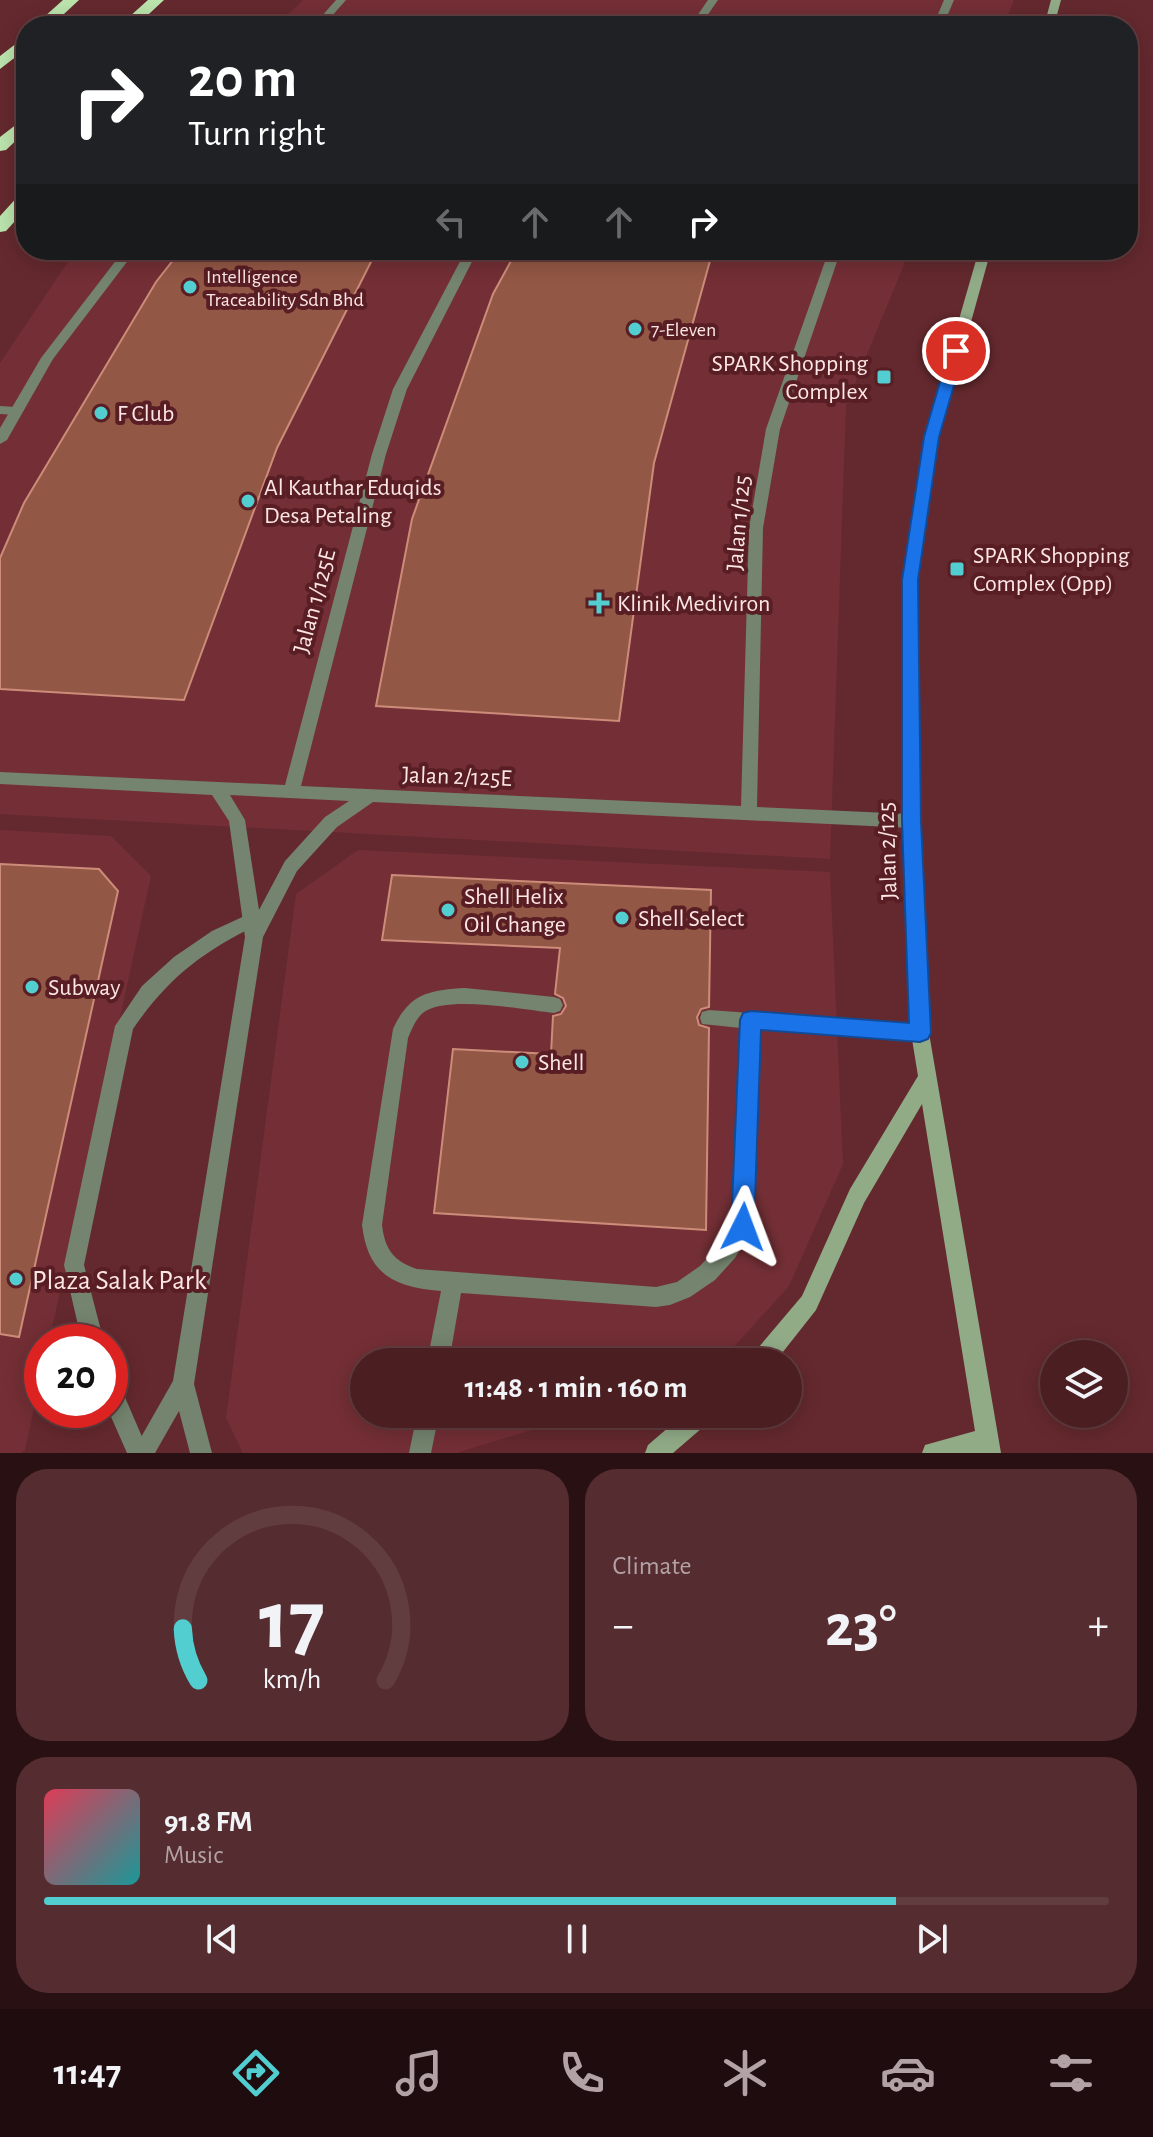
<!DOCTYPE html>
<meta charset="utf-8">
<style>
:root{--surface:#4b1f22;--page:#552c2f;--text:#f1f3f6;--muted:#b2a2a5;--line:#623d40;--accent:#52cdd0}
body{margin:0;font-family:"Alegreya Sans",sans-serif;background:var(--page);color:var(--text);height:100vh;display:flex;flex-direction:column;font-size:30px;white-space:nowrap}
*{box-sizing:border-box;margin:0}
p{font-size:26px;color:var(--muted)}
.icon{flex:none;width:44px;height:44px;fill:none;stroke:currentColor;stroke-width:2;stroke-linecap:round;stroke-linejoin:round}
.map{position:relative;height:1453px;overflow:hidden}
.side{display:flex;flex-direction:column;gap:16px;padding:16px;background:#291113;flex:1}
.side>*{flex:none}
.guide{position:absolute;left:16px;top:16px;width:1122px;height:244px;border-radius:32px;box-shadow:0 4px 20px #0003,0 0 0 2px var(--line);background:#202124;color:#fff;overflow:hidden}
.controls{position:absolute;left:1040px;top:1340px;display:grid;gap:16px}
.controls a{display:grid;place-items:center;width:88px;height:88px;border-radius:50%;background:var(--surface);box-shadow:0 4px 20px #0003,0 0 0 2px var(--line);font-size:40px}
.speed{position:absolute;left:24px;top:1324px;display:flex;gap:16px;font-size:40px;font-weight:700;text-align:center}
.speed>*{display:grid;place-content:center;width:104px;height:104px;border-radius:50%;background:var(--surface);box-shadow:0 4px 20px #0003,0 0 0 2px var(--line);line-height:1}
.speed .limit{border:12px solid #d22;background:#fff;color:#111}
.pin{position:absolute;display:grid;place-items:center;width:68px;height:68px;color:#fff;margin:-34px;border:4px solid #fff;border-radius:50%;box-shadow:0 2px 8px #0007}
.me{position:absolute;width:88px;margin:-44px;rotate:3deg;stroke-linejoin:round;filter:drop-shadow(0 0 6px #0008)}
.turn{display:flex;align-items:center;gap:28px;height:168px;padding:0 40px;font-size:36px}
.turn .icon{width:104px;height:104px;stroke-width:2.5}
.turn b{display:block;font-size:56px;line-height:68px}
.lanes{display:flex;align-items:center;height:76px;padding:0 40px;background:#0003;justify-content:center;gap:40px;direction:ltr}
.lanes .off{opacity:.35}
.big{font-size:60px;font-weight:700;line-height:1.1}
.side .card{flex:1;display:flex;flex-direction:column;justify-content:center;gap:12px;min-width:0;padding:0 28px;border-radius:32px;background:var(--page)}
.side .dial{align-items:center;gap:0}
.dial svg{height:208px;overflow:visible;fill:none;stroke:var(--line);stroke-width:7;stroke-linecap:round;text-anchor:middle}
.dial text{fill:var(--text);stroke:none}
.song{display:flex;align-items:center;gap:24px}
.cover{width:96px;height:96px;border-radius:12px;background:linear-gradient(135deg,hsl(350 70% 55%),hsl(180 70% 35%))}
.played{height:8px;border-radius:4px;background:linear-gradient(90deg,var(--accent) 80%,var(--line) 80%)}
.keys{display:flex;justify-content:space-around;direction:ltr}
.heat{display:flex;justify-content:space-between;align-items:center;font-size:44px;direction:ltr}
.side .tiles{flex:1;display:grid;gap:16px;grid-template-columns:1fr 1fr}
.card:last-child{grid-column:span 2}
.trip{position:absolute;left:350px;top:1348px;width:452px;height:80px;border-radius:40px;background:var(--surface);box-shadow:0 4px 20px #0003,0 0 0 2px var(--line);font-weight:700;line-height:80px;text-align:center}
.tab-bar{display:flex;height:128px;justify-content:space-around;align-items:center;background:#1e0c0e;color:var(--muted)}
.tab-bar .icon{width:56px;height:56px}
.tab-bar .selected{color:var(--accent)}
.tab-bar b{font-size:36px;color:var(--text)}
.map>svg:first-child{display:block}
.built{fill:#732f35}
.building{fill:#935745;stroke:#cd8c79;stroke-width:2}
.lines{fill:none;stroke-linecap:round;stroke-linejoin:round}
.lane{fill:#74846e;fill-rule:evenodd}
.street{fill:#74846e;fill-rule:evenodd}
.secondary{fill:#91ab87;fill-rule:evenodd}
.highway{fill:#bbe3ac;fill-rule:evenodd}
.route{fill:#1a73e8;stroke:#114b97;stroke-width:2}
.poi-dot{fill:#52cdd0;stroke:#581e24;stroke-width:3}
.labels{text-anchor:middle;stroke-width:8;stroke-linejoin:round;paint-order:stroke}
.far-poi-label{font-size:20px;fill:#fde6e6;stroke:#581e24;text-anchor:start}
.poi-label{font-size:24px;fill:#fde6e6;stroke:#581e24;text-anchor:start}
.street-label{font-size:24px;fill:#fde6e6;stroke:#581e24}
.near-poi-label{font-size:28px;fill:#fde6e6;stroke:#581e24;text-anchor:start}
</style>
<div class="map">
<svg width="1153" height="1453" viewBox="0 0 1153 1453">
<rect width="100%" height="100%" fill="#64292e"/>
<!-- built -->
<path class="built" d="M 303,0 L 1014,0 L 1003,26 L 277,26 Z
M 76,250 L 910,250 L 846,405 L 830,859 L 0,814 L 0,363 Z
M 0,830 L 111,836 L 151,876 L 49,1342 L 42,1342 L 42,1372 L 25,1450 L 21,1453 L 0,1453 Z
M 358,850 L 830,872 L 843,1164 L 789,1286 L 720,1362 L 364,1362 L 364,1414 L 584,1414 L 456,1453 L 243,1453 L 226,1418 L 296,894 Z"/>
<!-- building -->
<path class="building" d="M 181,250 L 377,250 L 277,448 L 184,700 L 0,689 L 0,558 L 24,503 L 156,282 Z
M 517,250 L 713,250 L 654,463 L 619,721 L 376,706 L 412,519 L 493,294 Z
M 0,864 L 99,869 L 118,891 L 19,1337 L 0,1334 Z
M 392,875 L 711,890 L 709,1007 L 701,1009 L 697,1017 L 699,1025 L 709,1028 L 706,1230 L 434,1213 L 453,1049 L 551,1054 L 553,1016 L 561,1014 L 566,1006 L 563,998 L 555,994 L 560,948 L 382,940 Z"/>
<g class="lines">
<!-- lane -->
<path class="lane" d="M 944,0 L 954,0 L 943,26 L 933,26 Z
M 0,406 L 16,407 L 23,411 L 16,415 L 0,414 Z
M 251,913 L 257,915 L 260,920 L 257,925 C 202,952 168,978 133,1029 L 84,1265 L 104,1342 L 82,1342 L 64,1265 L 115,1026 L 142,986 L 174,957 L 212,931 Z
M 465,988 L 554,997 L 560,999 L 563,1005 L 560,1011 L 554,1013 C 524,1010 449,995 424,1012 C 416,1018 412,1029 408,1038 L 382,1225 C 385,1249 393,1261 417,1269 L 656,1287 L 677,1282 L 700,1266 L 721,1244 L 733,1225 L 741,1028 L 702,1024 L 700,1018 L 702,1012 L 709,1010 L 920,1025 L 927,1027 L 929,1033 L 927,1039 L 920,1041 L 760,1030 L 753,1227 L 735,1258 L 715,1280 L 690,1297 L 670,1305 L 656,1307 L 461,1293 L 449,1362 L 427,1362 L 441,1291 C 394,1287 368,1275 362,1225 L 393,1029 C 409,994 428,990 465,988 Z
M 110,1378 L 118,1381 L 149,1453 L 127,1453 L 108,1410 Z
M 417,1414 L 439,1414 L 431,1453 L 409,1453 Z"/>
<!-- street -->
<path class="street" d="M 336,0 L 346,0 L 323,26 L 313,26 Z
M 708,0 L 718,0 L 700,26 L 690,26 Z
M 124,250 L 136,250 L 53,359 L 7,440 L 0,444 L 0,428 L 41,358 Z
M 466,250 L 478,250 L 407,389 L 386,454 L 301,786 L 741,806 L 749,528 L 766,429 L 829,250 L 841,250 L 780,429 L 763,528 L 757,807 L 911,814 L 917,816 L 919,821 L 917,826 L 911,828 L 373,802 L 337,827 L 297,871 L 263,937 L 194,1384 L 212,1453 L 190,1453 L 179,1411 L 155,1453 L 132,1453 L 173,1381 L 245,937 L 229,821 L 212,795 L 0,784 L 0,772 L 285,785 L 372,454 L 393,389 ZM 230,795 L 349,801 L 325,817 L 285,861 L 259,910 L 245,820 Z"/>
<!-- secondary -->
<path class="secondary" d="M 1051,0 L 1061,0 L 1054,26 L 1044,26 Z
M 979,250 L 991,250 L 939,437 L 917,580 L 919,821 L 929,1033 L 1001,1453 L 922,1453 L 925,1445 L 975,1431 L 922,1104 L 864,1203 L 816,1310 L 775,1362 L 750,1362 L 753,1354 L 802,1296 L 850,1189 L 918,1076 L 911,1033 L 903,821 L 903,580 L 925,437 Z
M 684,1414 L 712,1414 L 709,1422 L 673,1453 L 645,1453 L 648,1445 Z"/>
<!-- highway -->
<path class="highway" d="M 63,0 L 79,0 L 51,26 L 34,26 Z
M 148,0 L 164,0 L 136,26 L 119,26 Z
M 26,36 L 26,49 L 0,69 L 0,56 Z
M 26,117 L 26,131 L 6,150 L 0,151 L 0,137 Z
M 26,193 L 26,209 L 6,231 L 0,232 L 0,216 L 20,194 Z"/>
</g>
<!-- route -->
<path class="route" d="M 956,347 L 964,351 L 939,437 L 918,580 L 921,821 L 931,1033 L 928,1039 L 920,1042 L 761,1030 L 754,1227 L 751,1235 L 743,1238 L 735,1235 L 731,1227 L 740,1020 L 743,1013 L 751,1011 L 909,1023 L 902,821 L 902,580 L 924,437 L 949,351 Z"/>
<!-- markers -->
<g class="poi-dot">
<circle cx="190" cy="287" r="8"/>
<circle cx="635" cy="329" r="8"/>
<rect x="876" y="369" width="16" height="16" rx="4"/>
<circle cx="101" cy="413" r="8"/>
<circle cx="248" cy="501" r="8"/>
<rect x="949" y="561" width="16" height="16" rx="4"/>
<path d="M595 591h8v8h8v8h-8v8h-8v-8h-8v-8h8z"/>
<circle cx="448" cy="910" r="8"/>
<circle cx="622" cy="918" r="8"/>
<circle cx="32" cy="987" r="8"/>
<circle cx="522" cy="1062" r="8"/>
<circle cx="16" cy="1279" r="8"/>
</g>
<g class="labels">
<!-- far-poi labels -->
<g class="far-poi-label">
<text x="206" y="283">Intelligence<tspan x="206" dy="23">Traceability Sdn Bhd</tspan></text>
<text x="651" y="336">7-Eleven</text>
</g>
<!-- poi labels -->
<g class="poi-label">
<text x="868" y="371" text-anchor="end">SPARK Shopping<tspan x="868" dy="28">Complex</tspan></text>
<text x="117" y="421">F Club</text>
<text x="264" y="495">Al Kauthar Eduqids<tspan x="264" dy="28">Desa Petaling</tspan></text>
<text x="973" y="563">SPARK Shopping<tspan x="973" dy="28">Complex (Opp)</tspan></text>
<text x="617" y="611">Klinik Mediviron</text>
<text x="464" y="904">Shell Helix<tspan x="464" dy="28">Oil Change</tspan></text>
<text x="638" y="926">Shell Select</text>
<text x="48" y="995">Subway</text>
<text x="538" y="1070">Shell</text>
</g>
<!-- street labels -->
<g class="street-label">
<text transform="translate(738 523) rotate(-85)" y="8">Jalan 1/125</text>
<text transform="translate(314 601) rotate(-75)" y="8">Jalan 1/125E</text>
<text transform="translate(457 776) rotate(2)" y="8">Jalan 2/125E</text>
<text transform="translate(887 851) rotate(-92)" y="8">Jalan 2/125</text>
</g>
<!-- near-poi labels -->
<g class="near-poi-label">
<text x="32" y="1289">Plaza Salak Park</text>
</g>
</g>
</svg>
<div class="controls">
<a><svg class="icon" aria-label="layers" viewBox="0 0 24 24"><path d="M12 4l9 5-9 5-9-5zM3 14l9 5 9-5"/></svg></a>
</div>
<div class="speed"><div class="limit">20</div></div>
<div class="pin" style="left:956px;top:351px;background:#d93025"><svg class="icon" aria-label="arrive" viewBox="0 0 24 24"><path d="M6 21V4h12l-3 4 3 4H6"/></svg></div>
<svg class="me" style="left:743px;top:1227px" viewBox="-20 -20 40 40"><path d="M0-17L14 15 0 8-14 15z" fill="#1a73e8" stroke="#fff" stroke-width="4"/></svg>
<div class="trip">11:48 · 1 min · 160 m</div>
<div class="guide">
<div class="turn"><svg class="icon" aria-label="right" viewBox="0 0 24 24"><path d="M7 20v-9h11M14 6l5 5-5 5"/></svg><div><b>20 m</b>Turn right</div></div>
<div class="lanes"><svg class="icon off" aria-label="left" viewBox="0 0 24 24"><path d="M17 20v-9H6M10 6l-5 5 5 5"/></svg><svg class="icon off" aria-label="ahead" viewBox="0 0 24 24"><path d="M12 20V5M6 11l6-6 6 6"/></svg><svg class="icon off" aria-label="ahead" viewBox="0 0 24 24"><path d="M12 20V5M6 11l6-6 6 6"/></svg><svg class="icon" aria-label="right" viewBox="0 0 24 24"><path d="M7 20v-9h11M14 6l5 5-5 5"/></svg></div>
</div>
</div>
<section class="side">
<div class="tiles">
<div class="card dial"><svg viewBox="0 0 100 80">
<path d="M14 69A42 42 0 1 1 86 69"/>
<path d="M14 69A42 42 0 0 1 8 49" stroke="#52cdd0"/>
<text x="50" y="56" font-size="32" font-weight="700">17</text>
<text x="50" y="72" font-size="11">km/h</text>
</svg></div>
<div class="card"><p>Climate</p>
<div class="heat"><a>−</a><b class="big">23°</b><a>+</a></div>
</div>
<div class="card">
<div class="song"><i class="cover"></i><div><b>91.8 FM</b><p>Music</p></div></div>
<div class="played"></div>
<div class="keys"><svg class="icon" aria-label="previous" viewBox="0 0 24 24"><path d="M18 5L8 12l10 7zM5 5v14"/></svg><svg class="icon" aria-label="pause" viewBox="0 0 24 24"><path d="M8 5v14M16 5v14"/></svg><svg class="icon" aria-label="next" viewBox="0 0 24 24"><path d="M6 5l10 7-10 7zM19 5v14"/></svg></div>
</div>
</div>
</section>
<nav class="tab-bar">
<b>11:47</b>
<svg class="icon selected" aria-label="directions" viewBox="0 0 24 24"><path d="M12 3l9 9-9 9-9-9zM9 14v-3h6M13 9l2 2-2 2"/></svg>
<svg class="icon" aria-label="music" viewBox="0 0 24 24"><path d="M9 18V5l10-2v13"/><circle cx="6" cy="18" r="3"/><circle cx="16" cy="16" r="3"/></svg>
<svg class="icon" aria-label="phone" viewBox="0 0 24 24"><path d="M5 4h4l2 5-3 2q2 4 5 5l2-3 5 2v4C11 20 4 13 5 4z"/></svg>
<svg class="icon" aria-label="climate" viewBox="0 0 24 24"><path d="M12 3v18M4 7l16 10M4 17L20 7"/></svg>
<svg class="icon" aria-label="car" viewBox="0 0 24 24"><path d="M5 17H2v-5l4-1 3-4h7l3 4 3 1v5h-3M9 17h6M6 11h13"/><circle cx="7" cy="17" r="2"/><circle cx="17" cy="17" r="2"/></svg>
<svg class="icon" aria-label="filters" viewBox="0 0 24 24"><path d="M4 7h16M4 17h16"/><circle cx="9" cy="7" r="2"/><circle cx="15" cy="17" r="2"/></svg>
</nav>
